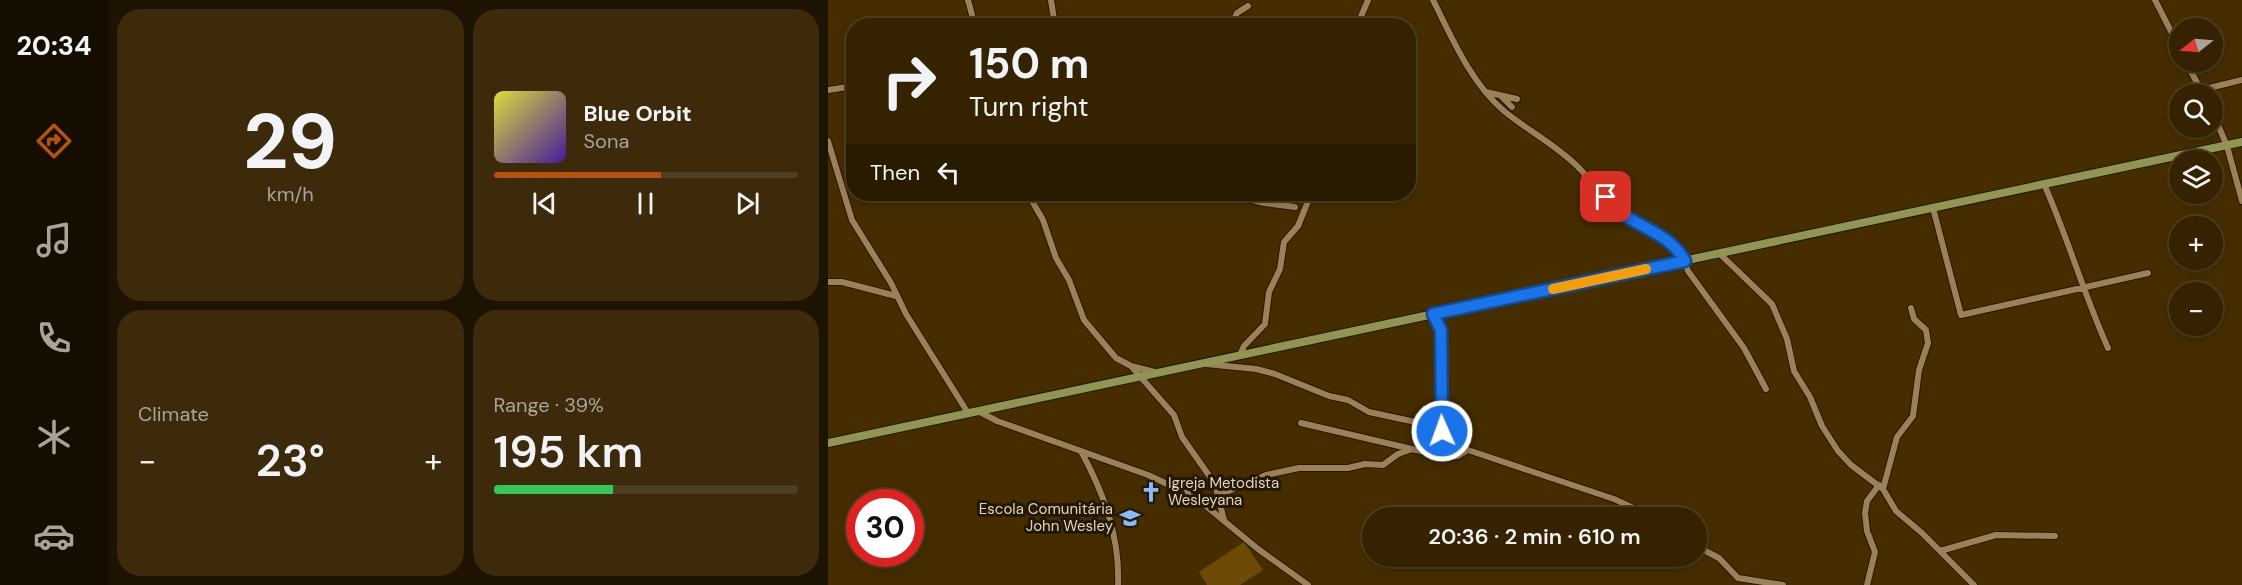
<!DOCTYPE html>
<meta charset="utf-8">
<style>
:root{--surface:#342200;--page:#3c2a0a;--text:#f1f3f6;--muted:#a9a499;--line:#4e3f22;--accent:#b45309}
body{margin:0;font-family:"DM Sans",sans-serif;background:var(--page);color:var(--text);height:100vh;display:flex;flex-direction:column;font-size:22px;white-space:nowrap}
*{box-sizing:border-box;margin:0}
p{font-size:20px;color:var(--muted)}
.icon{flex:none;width:33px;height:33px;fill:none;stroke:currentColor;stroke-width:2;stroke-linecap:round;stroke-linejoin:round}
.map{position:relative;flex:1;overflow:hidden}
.panel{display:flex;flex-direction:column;gap:9px;padding:9px;background:#1d1300;width:720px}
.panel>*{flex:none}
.guide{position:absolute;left:18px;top:18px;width:570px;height:183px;border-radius:24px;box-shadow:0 3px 9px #0003,0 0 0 2px var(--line);background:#342200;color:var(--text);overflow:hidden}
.needle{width:39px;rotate:253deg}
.fabs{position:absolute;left:1341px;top:18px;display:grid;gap:12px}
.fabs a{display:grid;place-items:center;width:54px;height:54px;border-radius:50%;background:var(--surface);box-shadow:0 3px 9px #0003,0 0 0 2px var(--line);font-size:30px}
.speed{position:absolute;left:18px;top:489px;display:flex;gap:12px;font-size:30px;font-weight:700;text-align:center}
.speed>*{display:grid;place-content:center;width:78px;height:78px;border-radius:50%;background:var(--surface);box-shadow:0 3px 9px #0003,0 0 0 2px var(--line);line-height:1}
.speed .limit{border:9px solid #d22;background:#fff;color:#111}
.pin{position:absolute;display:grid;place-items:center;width:51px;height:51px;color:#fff;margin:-26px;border-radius:12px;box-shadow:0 3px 9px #0006}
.me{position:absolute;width:66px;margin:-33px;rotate:358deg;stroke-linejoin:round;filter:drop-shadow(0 0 4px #0008)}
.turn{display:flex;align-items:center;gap:21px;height:126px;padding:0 24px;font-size:27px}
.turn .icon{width:78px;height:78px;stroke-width:2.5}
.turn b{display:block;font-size:42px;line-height:51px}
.then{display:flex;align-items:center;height:57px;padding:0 24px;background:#0003;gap:12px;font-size:22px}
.big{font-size:45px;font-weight:600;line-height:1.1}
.panel .widget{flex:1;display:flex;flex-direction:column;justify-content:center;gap:9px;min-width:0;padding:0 21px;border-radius:24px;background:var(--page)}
.panel .dial{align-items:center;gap:0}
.dial b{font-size:78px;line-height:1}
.song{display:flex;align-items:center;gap:18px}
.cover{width:72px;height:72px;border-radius:9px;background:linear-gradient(135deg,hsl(60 70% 55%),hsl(260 70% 35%))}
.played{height:6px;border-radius:3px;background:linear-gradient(90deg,var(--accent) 55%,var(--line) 55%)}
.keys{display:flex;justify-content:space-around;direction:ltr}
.heat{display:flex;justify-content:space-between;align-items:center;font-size:33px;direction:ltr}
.charge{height:9px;border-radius:4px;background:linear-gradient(90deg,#34c759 39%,var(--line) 0)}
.panel .tiles{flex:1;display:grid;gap:9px;grid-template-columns:repeat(2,1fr)}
.trip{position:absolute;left:534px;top:507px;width:345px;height:60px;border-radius:30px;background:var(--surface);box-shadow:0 3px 9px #0003,0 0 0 2px var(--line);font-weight:600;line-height:60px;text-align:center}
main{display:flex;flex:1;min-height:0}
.dock{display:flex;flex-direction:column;width:108px;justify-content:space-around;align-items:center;background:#150e00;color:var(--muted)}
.dock .icon{width:42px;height:42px}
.dock .on{color:var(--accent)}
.dock b{font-size:27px;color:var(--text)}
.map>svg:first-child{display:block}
.green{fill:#6e4a07}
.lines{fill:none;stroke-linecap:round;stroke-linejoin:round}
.street-casing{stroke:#251703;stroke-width:8}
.secondary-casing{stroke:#251703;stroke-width:10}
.street{stroke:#9c8057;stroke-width:6}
.secondary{stroke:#919554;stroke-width:8}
.route-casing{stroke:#114b97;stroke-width:15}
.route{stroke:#1a73e8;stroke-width:10}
.slow{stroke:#f59e0b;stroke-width:10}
.labels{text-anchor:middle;stroke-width:6;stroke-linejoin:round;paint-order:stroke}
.poi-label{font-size:15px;fill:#e3d3be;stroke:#231807;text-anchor:start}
</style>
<main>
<nav class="dock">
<b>20:34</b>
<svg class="icon on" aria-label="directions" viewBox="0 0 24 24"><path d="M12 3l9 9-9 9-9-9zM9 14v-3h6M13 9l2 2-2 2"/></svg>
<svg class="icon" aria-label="music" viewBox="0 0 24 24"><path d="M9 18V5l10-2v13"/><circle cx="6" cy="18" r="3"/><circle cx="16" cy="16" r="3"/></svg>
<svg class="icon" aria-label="phone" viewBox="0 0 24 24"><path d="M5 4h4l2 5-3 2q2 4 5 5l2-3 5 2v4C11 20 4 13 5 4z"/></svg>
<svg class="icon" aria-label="climate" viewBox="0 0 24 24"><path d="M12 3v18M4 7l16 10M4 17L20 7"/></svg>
<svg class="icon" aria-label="car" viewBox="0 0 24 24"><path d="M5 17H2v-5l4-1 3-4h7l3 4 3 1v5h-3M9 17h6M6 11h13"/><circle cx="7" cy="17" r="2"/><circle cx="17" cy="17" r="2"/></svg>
</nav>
<section class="panel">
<div class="tiles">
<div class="widget dial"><b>29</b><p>km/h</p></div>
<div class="widget">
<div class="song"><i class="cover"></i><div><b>Blue Orbit</b><p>Sona</p></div></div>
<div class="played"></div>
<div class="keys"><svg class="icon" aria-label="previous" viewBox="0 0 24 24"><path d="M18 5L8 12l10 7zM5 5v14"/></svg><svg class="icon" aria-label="pause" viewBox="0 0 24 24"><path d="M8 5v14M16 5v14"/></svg><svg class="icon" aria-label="next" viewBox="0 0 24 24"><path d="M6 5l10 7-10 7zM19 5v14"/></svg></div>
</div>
<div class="widget"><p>Climate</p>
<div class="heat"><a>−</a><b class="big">23°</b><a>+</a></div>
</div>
<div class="widget"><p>Range · 39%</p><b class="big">195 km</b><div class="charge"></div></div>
</div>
</section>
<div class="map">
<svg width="1414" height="585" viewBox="0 0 1414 585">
<rect width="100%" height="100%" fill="#452d00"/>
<!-- green -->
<path class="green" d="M 416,542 L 435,570 L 412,585 L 379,585 L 371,572 Z"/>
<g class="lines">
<!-- street casing -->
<g class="street-casing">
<path id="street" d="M 140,0 L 147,26
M 223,0 L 227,26
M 605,0 C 624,38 643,83 676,111 C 699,130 728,145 749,166 C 763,179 773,198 788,210 C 812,229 841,232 857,261
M 1327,0 L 1352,49
M 403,26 L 409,13 L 420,6
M 529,26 L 540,0
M 1358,62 L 1375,94
M 0,90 L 26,86
M 1373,90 L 1414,80
M 658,92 L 689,99
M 674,97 L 684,107
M 1384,111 L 1399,146 L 1414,201
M 0,141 L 24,220 L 63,283 L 78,314 L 140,413
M 1216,184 C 1240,238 1256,295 1280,348
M 200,194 L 215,220 L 228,258 L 241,280 L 256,320 L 288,358 L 303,366 L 327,372
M 400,194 L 436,203 L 467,207
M 1105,208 L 1133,315 L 1320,273
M 891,253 L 944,304 L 959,339 L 966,371 L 982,397 L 994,426 L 1010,451 L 1023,465 L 1055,489 L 1068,511 L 1094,533 L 1146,585
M 856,261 L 860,271 L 916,348 L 938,389
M 0,282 L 14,282 L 68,296
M 605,314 L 613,330 L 613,431
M 412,355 L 416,346 L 437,324 L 441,292 L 452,269 L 456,242 L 470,226 L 483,194
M 378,364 L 428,369 L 447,374 L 501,396 L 520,400 L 541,412 L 592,423 L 613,431 L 627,437 L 640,450 L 786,499 L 827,518
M 303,366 L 346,415 L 354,437 L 387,484 L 396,520
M 150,411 L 169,421 L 320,475 L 367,497 L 430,549 L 480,585
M 473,423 L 618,457 L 630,456 L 640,450
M 254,453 C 276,494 292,537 290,585
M 1055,489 L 1069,437 L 1085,416 L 1091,370 L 1100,343 L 1098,330 L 1086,319 L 1083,308
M 389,496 L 438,475 L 471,468 L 520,468 L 537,464 L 555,465 L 570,454 L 584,449
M 868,546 L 891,558 L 910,578 L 955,585
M 1112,551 L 1168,535 L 1227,536
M 1039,585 L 1047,552 L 1039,531 L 1037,513 L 1039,501 L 1051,485"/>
</g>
<!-- secondary casing -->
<g class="secondary-casing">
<path id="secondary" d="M 0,443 L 1414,142"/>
</g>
<!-- street -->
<use href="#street" class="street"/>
<!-- secondary -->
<use href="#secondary" class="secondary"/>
</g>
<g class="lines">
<!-- route casing -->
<g class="route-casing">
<path id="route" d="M 614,431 L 613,330 L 605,314 L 857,261 C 839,228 798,227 778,197"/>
</g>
<!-- route -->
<use href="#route" class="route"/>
<!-- slow -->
<path class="slow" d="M 725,289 L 818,269"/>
</g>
<!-- icons -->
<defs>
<g id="church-bare" transform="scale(1.62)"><path d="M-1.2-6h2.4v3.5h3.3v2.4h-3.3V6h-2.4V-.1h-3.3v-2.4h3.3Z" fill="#89bafc" stroke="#231807" stroke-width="2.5" paint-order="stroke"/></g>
<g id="school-bare" transform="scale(1.62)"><path d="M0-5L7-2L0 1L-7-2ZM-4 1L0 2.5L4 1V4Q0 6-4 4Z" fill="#89bafc" stroke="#231807" stroke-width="2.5" paint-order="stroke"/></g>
</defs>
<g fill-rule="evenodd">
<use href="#church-bare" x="323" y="492"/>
<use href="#school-bare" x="302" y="518"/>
</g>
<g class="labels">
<!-- poi labels -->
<g class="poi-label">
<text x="340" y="488">Igreja Metodista<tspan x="340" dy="17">Wesleyana</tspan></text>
<text x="285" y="514" text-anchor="end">Escola Comunitária<tspan x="285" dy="17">John Wesley</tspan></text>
</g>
</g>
</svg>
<div class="fabs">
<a><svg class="needle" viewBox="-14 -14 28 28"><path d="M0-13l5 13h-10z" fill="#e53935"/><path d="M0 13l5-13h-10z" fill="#a9a499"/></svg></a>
<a><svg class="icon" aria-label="search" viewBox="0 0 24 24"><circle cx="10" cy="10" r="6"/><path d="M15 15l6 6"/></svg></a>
<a><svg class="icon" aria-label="layers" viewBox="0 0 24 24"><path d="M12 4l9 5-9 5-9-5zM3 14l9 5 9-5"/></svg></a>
<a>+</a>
<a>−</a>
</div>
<div class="speed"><div class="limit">30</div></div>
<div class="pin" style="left:778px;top:197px;background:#d93025"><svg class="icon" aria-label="arrive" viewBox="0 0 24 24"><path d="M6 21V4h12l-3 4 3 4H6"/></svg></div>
<svg class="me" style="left:614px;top:431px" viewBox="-20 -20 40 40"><circle r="17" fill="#1a73e8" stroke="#fff" stroke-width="3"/><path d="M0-11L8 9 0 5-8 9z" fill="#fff"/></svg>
<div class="trip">20:36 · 2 min · 610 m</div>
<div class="guide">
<div class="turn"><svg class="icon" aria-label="right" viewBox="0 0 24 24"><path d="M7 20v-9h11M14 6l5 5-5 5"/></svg><div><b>150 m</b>Turn right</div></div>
<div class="then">Then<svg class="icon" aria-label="left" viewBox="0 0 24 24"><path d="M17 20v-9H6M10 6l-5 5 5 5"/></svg></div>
</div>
</div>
</main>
